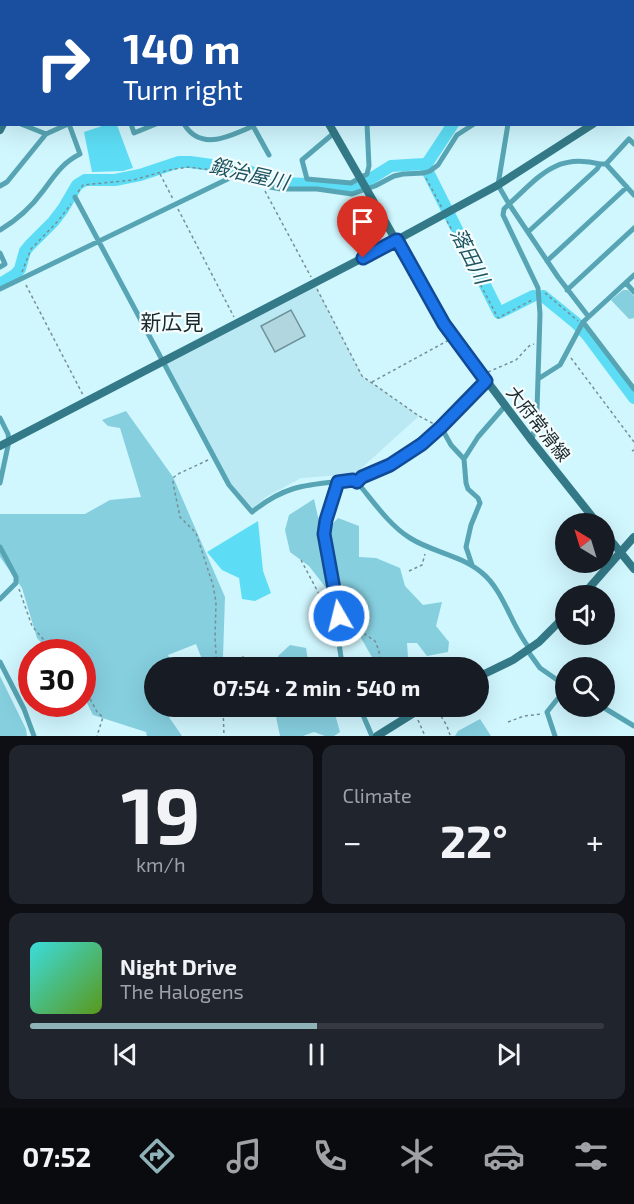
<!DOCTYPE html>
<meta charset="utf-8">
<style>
:root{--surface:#171b24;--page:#20242c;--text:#f1f3f6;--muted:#9ea1a6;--line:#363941;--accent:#8fb2b9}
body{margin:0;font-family:"Exo 2","Noto Sans JP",sans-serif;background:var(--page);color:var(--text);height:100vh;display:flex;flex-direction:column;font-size:22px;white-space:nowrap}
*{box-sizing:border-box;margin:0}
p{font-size:20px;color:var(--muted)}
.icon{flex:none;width:33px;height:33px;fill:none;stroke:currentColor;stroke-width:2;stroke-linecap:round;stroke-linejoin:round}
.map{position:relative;height:736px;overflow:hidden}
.sheet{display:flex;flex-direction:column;gap:9px;padding:9px;background:#0d0f14;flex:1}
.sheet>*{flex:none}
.banner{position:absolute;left:0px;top:0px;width:634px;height:126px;box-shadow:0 6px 24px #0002;background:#1a4fa0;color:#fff;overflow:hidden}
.needle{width:39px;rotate:322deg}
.controls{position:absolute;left:555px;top:513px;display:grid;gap:12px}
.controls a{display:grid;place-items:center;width:60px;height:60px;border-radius:50%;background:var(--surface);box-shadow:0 6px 24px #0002;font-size:30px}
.speed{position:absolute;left:18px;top:639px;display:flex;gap:12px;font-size:30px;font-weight:700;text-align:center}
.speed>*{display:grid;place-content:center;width:78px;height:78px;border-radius:50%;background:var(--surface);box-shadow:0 6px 24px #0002;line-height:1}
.speed .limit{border:9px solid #d22;background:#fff;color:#111}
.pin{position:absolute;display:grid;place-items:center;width:51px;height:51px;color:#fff;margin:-62px -26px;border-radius:50% 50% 50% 0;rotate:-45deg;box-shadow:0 0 6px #0007}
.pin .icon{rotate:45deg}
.me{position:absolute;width:66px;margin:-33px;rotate:352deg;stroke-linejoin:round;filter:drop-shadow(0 0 4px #0008)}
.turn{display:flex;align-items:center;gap:21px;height:126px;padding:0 24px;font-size:27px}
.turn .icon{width:78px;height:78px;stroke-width:2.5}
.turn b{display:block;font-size:42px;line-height:51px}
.big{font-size:45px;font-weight:700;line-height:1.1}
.sheet .widget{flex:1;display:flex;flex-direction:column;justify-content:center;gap:9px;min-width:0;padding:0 21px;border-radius:12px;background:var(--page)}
.sheet .dial{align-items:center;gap:0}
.dial b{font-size:78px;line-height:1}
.song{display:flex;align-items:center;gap:18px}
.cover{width:72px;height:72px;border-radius:9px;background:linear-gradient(135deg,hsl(180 70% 55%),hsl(90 70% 35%))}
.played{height:6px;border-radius:3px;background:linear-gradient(90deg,var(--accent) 50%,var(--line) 50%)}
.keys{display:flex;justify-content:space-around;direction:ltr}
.heat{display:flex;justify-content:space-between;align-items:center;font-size:33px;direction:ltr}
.sheet .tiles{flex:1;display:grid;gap:9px;grid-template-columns:1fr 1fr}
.widget:last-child{grid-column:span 2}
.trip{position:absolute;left:144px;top:657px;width:345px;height:60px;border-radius:30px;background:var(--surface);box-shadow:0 6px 24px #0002;font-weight:700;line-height:60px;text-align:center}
.tabs{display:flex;height:96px;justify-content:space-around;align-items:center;background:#090b0e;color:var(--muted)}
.tabs .icon{width:42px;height:42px}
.tabs .active{color:var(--accent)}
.tabs b{font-size:27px;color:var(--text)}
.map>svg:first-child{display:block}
.built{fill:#bae9f3}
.green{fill:#86cfdf}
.water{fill:#5cddf5}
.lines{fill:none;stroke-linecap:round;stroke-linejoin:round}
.river{stroke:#5cddf5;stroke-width:12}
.building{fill:#b1d6df;stroke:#6d9198;stroke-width:1.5}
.path{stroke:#758f95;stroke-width:1.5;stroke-dasharray:3 3;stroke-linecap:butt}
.street{stroke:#57a5b4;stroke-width:5}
.secondary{stroke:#347987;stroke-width:8}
.route-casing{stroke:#114b97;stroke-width:15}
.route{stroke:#1a73e8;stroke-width:10}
.labels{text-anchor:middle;stroke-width:4.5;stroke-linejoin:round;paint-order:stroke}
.street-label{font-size:18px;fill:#1b292d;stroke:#f5fdff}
.water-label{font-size:20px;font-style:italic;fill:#1e545f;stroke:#f5fdff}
.quarter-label{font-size:21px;fill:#1b292d;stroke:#f5fdff}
</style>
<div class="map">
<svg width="634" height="736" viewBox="0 0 634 736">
<rect width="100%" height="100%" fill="#d0f6fe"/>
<!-- built -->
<path class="built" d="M 314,283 L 362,376 L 419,416 L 355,474 L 301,478 L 266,497 L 253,508 L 250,507 L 231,484 L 163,361 Z"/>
<!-- green -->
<path class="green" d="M 623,290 L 628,290 L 634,296 L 634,318 L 629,319 L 611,300 Z
M 126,411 L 173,477 L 225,597 L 223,657 L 234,662 L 235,667 L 205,667 L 196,644 L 168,655 L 174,667 L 154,668 L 154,706 L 162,707 L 182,736 L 147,736 L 146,732 L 93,715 L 83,695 L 82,652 L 50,652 L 37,638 L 22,588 L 0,557 L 0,514 L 85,514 L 110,500 L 141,497 L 120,428 L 108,426 L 102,420 Z
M 314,499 L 322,535 L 338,518 L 359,526 L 359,557 L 376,558 L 400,568 L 405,586 L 423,605 L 442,602 L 436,626 L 449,642 L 448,652 L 427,656 L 417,643 L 407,643 L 408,657 L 398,667 L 383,667 L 373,659 L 348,615 L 325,599 L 330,593 L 309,566 L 290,552 L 285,530 L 289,515 Z
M 290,645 L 306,648 L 309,667 L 282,667 L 278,656 Z
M 0,676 L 26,729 L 27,736 L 0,736 Z
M 279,707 L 333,707 L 340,732 L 334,736 L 325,736 L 314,732 L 303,736 L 280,736 L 275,712 Z
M 480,719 L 491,736 L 455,736 L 458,731 Z"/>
<!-- water -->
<path class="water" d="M 105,125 L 117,125 L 133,168 L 123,171 L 92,172 L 84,132 Z
M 258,521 L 263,571 L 271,593 L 255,601 L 242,599 L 239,578 L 222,570 L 207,552 Z"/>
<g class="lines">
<!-- river -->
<path class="river" d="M 472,2 L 472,0
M 424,164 L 499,313 L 533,296
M 0,284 L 15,275 L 20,269 L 25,251 L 30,245 L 53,222 L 63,209 L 77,185 L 85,180 L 115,180 L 140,175 L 179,162 L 190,162 L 247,170 L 273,183 L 311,184 L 348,189 L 367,181 L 391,166 L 424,164 L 428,162 L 453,124
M 543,296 L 576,323 L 587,335 L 634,398"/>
</g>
<!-- building -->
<path class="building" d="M 291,310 L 305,336 L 275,352 L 261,326 Z"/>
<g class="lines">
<!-- path -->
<path class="path" d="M 297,0 L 297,2
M 578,0 L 579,2
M 465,2 L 466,0
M 477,2 L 477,0
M 633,65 L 634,67
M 160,174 L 173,199
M 426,178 L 442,208
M 265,191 L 311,277
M 78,192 L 83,185 L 133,180 L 169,170 L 188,167 L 229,172
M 178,209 L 234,317
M 447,221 L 498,318 L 532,300
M 22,272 L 31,249 L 58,221 L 71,204
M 26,285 L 83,395
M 317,289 L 362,376 L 419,416 L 434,424
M 545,293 L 578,321
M 571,358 L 634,442
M 488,372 L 516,360 L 529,346 L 534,344
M 372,382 L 449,340
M 632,451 L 634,450
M 208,460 L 178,474 L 174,477 L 173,483 L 180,517 L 196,533 L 213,585 L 216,602 L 215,638 L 217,668
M 301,560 L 319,594 L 334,612
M 409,571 L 422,565 L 425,554
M 19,589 L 32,626 L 54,652
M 344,620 L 375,641 L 379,651 L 380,668
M 218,662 L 244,657
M 82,683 L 97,712 L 103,717 L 97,736
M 223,706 L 224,736
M 435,706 L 447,726 L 450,735
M 418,720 L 425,736
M 508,722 L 524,716 L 542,714"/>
<!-- street -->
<path class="street" d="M 30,0 L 30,2
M 61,0 L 62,2
M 170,0 L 171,2
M 229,0 L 230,2
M 321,0 L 322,2
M 562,0 L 564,2
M 73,2 L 77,0
M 197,2 L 199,0
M 541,2 L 541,0
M 0,107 L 2,107
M 21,124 L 46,134
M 131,124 L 134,133 L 156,124
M 184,124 C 201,152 230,136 253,126 L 269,155
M 508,124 L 498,185 L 509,204 L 504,209 L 503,215 L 538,288 L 540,314 L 537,410 L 532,441
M 334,133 L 302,160 L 307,179 L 351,183 L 367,174 L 369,166 L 367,124
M 606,164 L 634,195
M 0,186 L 7,182 L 46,134 L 68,124
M 75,197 L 229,485 L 252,512 C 288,483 309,485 353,480 L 357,482 C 373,501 389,525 410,538 C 432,552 460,555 481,572 C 504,590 511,626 530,649
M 0,230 C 17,220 32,206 43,191 C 55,175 62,163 80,154 L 69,124
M 528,232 L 597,169 L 600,164 L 606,164 L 629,139 L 634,144
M 0,253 L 5,264 L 0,267
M 547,261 L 627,187
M 634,275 L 583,322 L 634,389
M 626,283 L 634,292
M 0,289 L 238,174 L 270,187 L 281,189 L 317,189 L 352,194 L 375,186 L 394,176 L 403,174 L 424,173 L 430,171 L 438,165 L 457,135 L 474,124
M 567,290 L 634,228
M 588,316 L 558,277 L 509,204 C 539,177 555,153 600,164
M 538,379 L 560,365 L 583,322
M 0,418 L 8,434 L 9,441 L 0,483
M 441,427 L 451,445 L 464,459 L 466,483 L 468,489 L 478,498 L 480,503 L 471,525 L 466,547 L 472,565
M 464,459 L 478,437 L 505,406
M 338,482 C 334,498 326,514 325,531 C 324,555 334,580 338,604 C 341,625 336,647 344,668
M 357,482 L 362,477 L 390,465 L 422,444 L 441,427 L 486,380
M 0,547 L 16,577 L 16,583 L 0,599
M 527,650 L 540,668 L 566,686
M 0,662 L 24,709 L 34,736
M 359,706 L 372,736
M 601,706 L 634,726
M 555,736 L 547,712 L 559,697 L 559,682"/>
<!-- secondary -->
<path class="secondary" d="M 259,0 L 260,2
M 0,23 L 2,27
M 633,98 L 634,97
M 329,124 L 444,324 L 532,441 L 598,524
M 0,130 L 3,124
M 0,446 L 380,249 L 498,185 L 593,124
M 604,532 L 634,569
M 582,596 L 634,537
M 478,677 L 513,660 L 539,642 L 566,615
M 377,736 L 425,706"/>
</g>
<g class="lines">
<!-- route casing -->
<g class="route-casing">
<path id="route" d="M 339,616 L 324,534 L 326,520 L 338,482 L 353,480 L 357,482 L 362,477 L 390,465 L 422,444 L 441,427 L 486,381 L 444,324 L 397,240 L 363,258"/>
</g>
<!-- route -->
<use href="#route" class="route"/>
</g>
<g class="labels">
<!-- street labels -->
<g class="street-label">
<text transform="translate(538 424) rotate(52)" y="6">大府常滑線</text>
</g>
<!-- water labels -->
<g class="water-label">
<text transform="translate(249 174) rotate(13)" y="7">鍛治屋川</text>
<text transform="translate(470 256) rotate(63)" y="7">落田川</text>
</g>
<!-- quarter labels -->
<g class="quarter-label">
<text x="172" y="330">新広見</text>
</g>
</g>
</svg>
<div class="controls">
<a><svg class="needle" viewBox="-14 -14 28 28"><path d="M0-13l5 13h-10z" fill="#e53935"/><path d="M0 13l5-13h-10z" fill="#9ea1a6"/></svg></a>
<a><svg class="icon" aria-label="sound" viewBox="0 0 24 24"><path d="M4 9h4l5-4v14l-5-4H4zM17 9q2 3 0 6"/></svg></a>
<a><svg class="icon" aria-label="search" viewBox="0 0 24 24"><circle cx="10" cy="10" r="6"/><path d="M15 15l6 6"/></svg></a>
</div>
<div class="speed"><div class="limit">30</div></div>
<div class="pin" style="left:363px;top:258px;background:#d93025"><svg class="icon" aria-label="arrive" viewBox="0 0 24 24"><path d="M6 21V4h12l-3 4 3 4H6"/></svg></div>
<svg class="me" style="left:339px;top:616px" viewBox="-20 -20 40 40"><circle r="17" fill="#1a73e8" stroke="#fff" stroke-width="3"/><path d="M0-11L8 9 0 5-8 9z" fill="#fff"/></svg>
<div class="trip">07:54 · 2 min · 540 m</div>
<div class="banner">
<div class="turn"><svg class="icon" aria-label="right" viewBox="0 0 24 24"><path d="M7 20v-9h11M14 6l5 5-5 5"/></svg><div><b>140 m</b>Turn right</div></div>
</div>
</div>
<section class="sheet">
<div class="tiles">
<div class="widget dial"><b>19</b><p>km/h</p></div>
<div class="widget"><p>Climate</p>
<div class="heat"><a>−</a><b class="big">22°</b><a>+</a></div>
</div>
<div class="widget">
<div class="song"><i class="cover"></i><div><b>Night Drive</b><p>The Halogens</p></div></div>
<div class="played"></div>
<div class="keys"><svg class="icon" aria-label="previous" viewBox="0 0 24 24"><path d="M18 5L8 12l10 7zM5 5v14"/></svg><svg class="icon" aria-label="pause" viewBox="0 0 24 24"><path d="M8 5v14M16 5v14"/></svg><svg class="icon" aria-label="next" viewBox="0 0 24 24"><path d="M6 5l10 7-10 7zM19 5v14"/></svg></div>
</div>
</div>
</section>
<nav class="tabs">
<b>07:52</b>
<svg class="icon active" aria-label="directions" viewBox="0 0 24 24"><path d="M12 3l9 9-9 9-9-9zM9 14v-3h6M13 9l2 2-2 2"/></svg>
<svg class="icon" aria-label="music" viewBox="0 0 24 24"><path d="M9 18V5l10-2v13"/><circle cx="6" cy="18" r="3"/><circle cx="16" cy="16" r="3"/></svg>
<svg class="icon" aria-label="phone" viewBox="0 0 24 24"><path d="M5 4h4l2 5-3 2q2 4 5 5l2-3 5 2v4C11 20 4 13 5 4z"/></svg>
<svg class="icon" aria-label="climate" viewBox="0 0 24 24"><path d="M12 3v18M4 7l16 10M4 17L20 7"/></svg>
<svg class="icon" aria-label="car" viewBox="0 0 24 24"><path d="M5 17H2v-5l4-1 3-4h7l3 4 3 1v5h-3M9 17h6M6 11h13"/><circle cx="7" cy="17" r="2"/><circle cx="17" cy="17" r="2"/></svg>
<svg class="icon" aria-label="filters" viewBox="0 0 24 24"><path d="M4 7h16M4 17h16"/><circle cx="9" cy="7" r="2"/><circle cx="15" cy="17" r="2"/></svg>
</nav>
